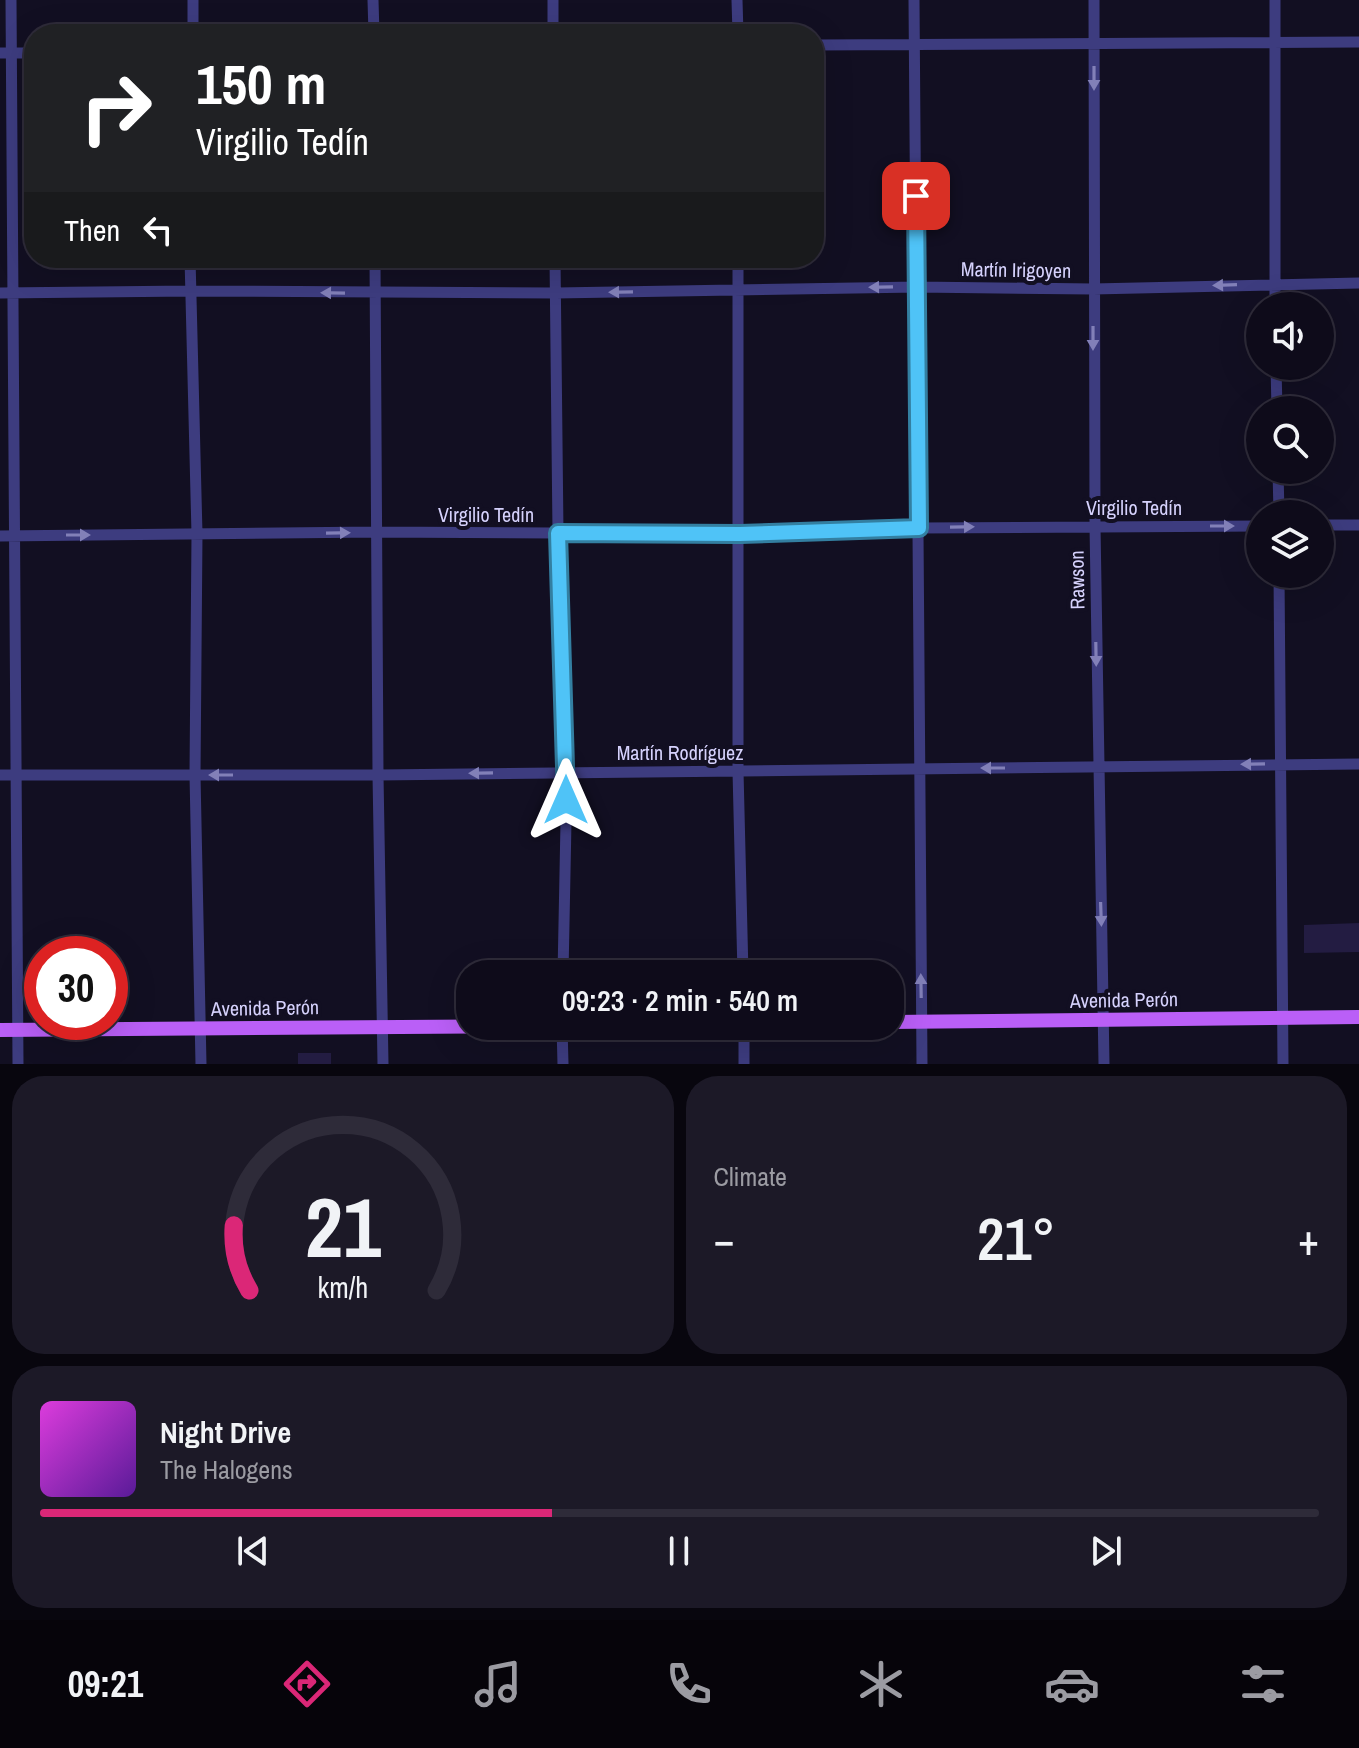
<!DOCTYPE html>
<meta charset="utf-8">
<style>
:root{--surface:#0e0b1a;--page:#1c1927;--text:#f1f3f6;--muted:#9b9ba2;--line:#2e2b39;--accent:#db2777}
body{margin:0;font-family:"Archivo Narrow",sans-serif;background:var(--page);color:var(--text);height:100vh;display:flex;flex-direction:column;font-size:30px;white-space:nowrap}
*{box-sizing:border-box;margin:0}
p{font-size:26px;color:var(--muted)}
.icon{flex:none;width:44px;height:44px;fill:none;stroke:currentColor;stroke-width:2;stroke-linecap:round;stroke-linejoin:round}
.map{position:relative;height:1064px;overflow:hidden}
.details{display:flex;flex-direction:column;gap:12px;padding:12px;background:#08060e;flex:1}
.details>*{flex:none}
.hud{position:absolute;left:24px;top:24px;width:800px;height:244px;border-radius:32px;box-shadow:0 8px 32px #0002,0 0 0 2px var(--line);background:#202124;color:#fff;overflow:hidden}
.tools{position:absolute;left:1246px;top:292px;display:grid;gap:16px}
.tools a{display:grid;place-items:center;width:88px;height:88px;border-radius:50%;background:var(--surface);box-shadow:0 8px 32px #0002,0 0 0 2px var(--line);font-size:40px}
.speed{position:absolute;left:24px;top:936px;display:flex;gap:16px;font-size:40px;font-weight:700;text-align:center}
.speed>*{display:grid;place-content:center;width:104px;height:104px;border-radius:50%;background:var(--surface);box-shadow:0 8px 32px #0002,0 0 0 2px var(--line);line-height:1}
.speed .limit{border:12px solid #d22;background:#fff;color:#111}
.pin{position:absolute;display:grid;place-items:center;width:68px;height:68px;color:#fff;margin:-34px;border-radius:16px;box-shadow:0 4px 12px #0006}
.me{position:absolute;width:88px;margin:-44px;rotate:0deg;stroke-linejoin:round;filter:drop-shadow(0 0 6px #0008)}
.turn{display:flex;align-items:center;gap:28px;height:168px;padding:0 40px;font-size:36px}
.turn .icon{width:104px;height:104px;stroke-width:2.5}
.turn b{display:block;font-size:56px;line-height:68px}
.then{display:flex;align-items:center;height:76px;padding:0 40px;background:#0003;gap:16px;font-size:30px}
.big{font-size:60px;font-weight:600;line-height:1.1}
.details .tile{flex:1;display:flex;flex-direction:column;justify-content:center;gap:12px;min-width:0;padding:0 28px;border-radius:32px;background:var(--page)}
.details .dial{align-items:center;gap:0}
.dial svg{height:208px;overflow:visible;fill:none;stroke:var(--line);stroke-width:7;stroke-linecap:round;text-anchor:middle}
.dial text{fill:var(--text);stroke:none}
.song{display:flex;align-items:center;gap:24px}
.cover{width:96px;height:96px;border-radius:12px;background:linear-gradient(135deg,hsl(300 70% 55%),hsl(270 70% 35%))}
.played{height:8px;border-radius:4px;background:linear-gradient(90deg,var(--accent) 40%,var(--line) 40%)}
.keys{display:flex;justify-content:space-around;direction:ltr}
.heat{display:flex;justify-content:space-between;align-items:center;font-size:44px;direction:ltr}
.details .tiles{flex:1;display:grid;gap:12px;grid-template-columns:1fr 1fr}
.tile:last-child{grid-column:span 2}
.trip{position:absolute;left:456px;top:960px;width:448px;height:80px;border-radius:32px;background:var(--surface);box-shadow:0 8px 32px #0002,0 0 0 2px var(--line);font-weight:600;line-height:80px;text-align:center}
.dock{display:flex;height:128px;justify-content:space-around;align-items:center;background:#06040a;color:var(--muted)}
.dock .icon{width:56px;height:56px}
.dock .current{color:var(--accent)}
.dock b{font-size:36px;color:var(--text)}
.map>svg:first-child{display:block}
.building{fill:#231c42}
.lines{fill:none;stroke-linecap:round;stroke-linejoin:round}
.minor{stroke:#3d3c7f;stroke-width:11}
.major{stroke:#ba5ff7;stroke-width:14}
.oneway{fill:#8280b8}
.route-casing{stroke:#337fa1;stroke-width:20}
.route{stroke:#4fc3f7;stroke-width:14}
.labels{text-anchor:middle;stroke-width:8;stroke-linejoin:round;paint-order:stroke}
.street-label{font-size:20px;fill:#d6d2fd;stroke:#120f22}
</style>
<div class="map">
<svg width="1359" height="1064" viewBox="0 0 1359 1064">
<rect width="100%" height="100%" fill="#120f22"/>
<!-- building -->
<path class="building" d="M 1359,923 L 1359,952 L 1304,953 L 1304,925 Z
M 298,1053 L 331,1053 L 331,1064 L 298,1064 Z"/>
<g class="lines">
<!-- minor -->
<path class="minor" d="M 11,0 L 18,1064
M 193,0 L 193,34
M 373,0 L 374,34
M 553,0 L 553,34
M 737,0 L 738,34
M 914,0 L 922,1064
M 1094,0 L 1095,526 L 1104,1064
M 1275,0 L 1275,306
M 814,45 L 1359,42
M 0,53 L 34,53
M 190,258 L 197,534 L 195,775 L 201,1064
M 375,258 L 378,775 L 383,1064
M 555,258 L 558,533 L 567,771 L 563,974
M 738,258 L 738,771 L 743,974
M 0,293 L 190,291 L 556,293 L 917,287 L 1093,289 L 1359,283
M 1276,366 L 1277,410
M 1278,470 L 1279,514
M 1320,525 L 1359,525
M 0,536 L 376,532 L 740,534 L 919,528 L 1260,526
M 1279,574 L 1283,1064
M 0,775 L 378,775 L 1359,764
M 562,1026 L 563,1064
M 744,1026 L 744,1064"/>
<!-- major -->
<path class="major" d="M 890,1022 L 1359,1017
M 0,1030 L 531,1026"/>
</g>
<!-- one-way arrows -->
<defs><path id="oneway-solid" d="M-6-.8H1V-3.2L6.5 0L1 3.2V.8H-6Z" transform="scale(2)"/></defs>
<g class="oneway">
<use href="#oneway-solid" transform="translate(1094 78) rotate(90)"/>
<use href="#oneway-solid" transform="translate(1225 285) rotate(178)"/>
<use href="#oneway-solid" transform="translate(881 287) rotate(179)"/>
<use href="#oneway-solid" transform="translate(621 292) rotate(179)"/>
<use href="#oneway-solid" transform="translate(333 293) rotate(-179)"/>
<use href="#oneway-solid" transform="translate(1093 338) rotate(90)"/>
<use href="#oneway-solid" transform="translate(1222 526)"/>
<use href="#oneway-solid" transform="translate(962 527) rotate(-1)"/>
<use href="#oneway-solid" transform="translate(338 533) rotate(-1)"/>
<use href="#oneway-solid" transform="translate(78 535)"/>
<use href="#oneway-solid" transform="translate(1096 654) rotate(89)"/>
<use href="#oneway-solid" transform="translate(1253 764) rotate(179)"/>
<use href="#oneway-solid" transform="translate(993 768) rotate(180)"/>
<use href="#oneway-solid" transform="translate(481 773) rotate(179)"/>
<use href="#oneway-solid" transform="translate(221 775) rotate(180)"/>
<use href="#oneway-solid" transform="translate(1101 914) rotate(88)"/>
<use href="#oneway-solid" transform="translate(921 986) rotate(-91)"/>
</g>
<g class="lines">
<!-- route casing -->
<g class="route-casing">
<path id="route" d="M 566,800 L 558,533 L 740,534 L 919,528 L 916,196"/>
</g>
<!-- route -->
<use href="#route" class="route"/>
</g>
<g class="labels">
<!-- street labels -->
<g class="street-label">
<text transform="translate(1016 270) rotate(1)" y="7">Martín Irigoyen</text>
<text x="1134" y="515">Virgilio Tedín</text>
<text x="486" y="522">Virgilio Tedín</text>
<text transform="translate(1077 580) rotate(-91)" y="7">Rawson</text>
<text x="680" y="760">Martín Rodríguez</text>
<text transform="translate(1124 1000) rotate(-1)" y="7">Avenida Perón</text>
<text transform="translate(265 1008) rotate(-1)" y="7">Avenida Perón</text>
</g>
</g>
</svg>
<div class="tools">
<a><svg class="icon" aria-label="sound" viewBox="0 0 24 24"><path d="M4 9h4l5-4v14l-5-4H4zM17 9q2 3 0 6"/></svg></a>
<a><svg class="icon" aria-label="search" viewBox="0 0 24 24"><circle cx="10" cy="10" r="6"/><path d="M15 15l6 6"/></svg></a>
<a><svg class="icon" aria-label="layers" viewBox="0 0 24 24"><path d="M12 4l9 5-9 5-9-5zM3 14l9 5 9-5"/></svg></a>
</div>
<div class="speed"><div class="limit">30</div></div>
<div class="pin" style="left:916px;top:196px;background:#d93025"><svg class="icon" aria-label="arrive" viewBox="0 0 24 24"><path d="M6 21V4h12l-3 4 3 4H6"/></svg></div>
<svg class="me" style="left:566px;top:800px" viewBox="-20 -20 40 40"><path d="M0-17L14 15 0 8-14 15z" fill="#4fc3f7" stroke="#fff" stroke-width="4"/></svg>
<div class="trip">09:23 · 2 min · 540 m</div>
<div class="hud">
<div class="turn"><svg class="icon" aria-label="right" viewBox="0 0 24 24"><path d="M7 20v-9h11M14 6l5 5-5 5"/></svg><div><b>150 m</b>Virgilio Tedín</div></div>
<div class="then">Then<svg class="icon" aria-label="left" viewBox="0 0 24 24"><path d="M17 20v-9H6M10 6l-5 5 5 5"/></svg></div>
</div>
</div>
<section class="details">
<div class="tiles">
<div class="tile dial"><svg viewBox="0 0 100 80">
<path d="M14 69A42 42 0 1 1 86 69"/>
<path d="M14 69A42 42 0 0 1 8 44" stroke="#db2777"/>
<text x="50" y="56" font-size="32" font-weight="700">21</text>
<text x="50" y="72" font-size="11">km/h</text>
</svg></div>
<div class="tile"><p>Climate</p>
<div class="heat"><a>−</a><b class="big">21°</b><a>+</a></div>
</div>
<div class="tile">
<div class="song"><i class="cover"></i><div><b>Night Drive</b><p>The Halogens</p></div></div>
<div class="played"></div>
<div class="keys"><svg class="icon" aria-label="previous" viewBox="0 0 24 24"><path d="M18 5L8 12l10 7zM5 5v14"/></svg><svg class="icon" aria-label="pause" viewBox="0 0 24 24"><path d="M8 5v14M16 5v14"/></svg><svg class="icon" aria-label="next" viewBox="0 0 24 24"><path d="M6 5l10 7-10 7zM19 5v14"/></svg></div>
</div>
</div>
</section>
<nav class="dock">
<b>09:21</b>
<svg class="icon current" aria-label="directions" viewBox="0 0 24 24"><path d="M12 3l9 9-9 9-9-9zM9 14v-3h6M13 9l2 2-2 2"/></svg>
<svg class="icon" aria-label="music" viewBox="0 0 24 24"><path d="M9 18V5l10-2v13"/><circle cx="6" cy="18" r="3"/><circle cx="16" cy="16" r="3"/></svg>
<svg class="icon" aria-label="phone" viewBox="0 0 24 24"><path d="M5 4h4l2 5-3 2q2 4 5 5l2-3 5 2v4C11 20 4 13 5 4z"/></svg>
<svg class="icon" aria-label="climate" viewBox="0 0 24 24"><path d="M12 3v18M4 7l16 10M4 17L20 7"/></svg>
<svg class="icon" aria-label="car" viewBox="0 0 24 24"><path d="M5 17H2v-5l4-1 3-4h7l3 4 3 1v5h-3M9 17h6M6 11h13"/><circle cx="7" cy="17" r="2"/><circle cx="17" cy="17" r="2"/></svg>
<svg class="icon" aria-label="filters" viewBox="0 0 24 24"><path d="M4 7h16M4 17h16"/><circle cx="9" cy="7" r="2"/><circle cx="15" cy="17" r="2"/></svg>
</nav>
